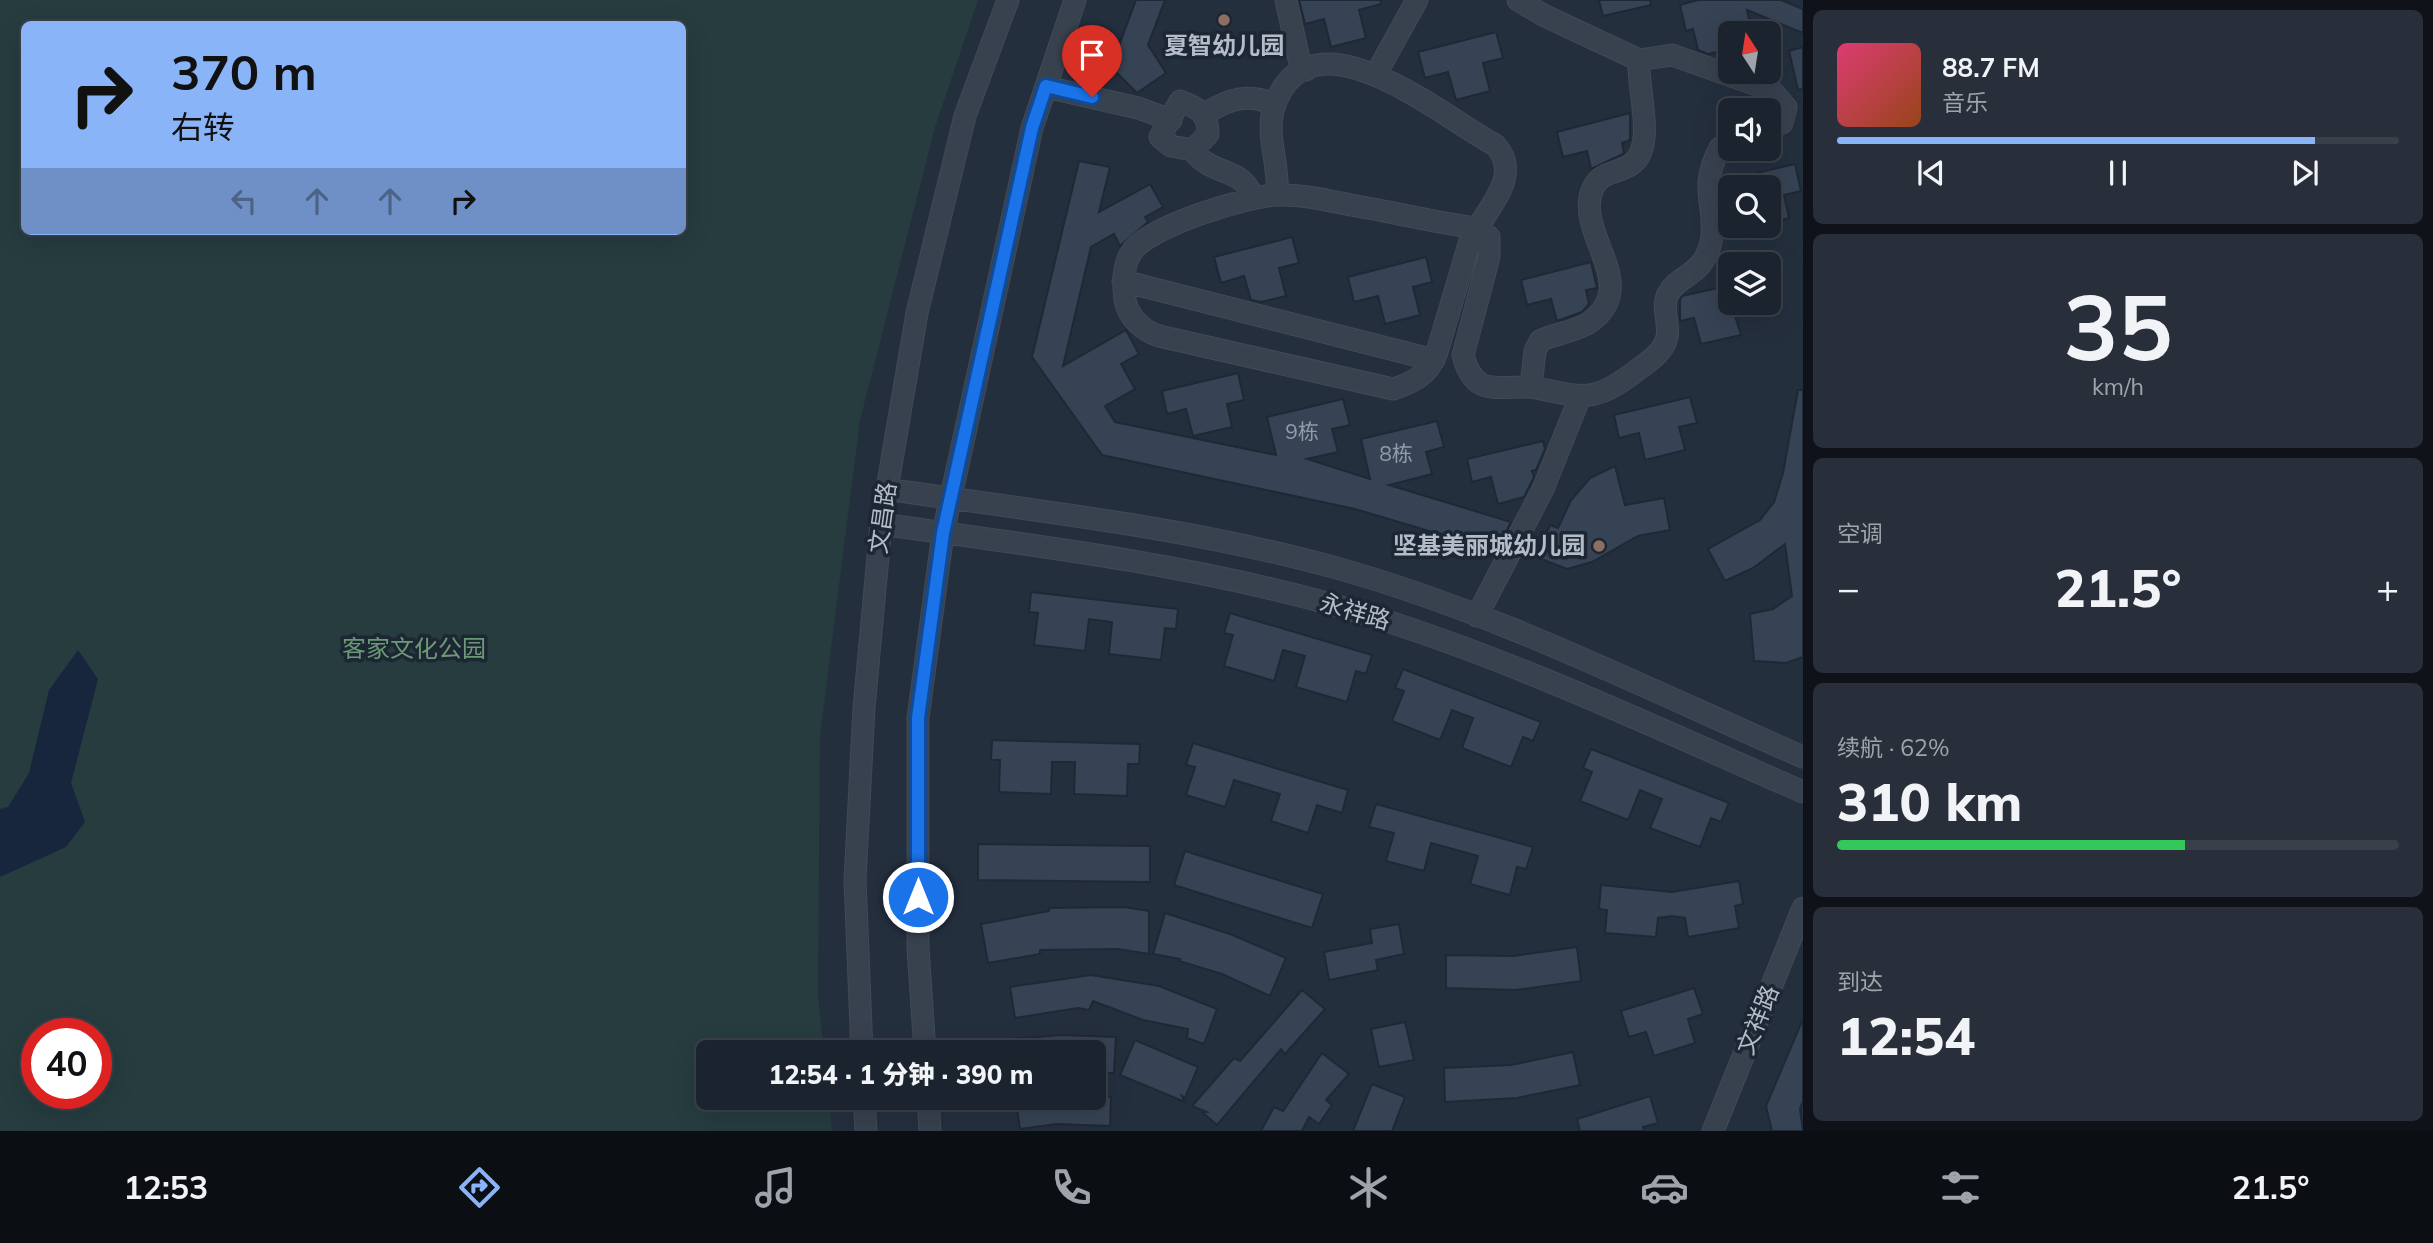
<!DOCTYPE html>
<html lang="zh">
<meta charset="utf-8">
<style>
:root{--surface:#1b232e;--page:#282f3a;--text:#f1f3f6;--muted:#a0a4aa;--line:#39404a;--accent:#8ab4f8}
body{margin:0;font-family:Mulish,"Noto Sans SC",sans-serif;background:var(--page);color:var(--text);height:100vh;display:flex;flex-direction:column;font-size:26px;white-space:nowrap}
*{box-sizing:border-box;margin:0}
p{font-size:23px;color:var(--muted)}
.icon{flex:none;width:38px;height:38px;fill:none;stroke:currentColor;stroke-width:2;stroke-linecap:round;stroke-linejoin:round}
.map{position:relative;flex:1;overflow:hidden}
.details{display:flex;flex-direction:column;gap:10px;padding:10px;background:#0f1319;width:630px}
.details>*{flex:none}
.hud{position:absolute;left:21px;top:21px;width:665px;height:214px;border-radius:10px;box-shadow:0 7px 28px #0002,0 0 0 2px var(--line);background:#8ab4f8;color:#111;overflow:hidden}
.needle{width:46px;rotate:348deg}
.buttons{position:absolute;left:1718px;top:21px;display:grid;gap:14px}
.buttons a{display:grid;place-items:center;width:63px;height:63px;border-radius:10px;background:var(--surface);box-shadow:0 7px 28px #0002,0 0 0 2px var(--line);font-size:35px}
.speed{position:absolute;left:21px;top:1018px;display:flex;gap:14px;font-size:35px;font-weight:700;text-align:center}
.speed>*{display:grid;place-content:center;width:91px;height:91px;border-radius:50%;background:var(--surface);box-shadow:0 7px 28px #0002,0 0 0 2px var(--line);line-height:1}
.speed .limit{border:10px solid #d22;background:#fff;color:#111}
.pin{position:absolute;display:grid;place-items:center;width:60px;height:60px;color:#fff;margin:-72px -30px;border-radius:50% 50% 50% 0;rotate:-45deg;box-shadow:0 0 7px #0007}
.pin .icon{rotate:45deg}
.me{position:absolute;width:77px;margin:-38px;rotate:0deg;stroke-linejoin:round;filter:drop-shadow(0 0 5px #0008)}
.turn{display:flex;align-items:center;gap:24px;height:147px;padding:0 35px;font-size:32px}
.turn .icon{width:91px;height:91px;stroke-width:2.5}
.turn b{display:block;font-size:49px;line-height:60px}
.lanes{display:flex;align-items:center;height:66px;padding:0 35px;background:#0003;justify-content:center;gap:35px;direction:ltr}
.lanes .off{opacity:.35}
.big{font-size:52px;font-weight:800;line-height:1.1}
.details .widget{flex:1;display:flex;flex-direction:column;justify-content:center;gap:10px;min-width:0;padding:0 24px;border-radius:10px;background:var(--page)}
.details .dial{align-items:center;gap:0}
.dial b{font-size:91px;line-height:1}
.song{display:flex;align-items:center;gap:21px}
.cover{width:84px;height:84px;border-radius:10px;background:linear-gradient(135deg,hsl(340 70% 55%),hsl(20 70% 35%))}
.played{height:7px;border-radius:4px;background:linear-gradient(90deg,var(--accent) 85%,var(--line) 85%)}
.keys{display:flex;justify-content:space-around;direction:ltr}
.heat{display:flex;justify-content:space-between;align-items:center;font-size:38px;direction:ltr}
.charge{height:10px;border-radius:5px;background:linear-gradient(90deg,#34c759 62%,var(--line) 0)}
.trip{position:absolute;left:696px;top:1040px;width:410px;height:70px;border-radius:10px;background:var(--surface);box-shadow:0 7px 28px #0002,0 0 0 2px var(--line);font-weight:800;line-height:70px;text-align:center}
.dock{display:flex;height:112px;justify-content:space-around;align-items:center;background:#0b0e12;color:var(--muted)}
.dock .icon{width:49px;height:49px}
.dock .active{color:var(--accent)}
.dock b{font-size:32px;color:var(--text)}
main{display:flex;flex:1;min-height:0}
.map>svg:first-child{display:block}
.green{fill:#263c3f;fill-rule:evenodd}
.water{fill:#17263c}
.building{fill:#364354;stroke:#1f2835;stroke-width:2}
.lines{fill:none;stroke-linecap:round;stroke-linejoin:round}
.minor-casing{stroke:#414a57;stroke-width:23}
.minor{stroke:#38414e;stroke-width:21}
.route-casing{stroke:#114b97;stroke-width:18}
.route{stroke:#1a73e8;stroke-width:12}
.education-dot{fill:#8d6e63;stroke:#1d2633;stroke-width:2.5}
.labels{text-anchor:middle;stroke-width:7;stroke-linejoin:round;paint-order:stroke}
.number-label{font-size:21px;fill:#929caa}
.poi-label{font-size:24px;font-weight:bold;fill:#b4bcc9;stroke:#1d2633}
.street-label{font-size:24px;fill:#b4bcc9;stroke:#1d2633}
.park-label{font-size:24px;fill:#6b9a76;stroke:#1d2633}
</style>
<main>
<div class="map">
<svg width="1803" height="1131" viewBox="0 0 1803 1131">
<rect width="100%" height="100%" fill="#242f3e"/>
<!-- green -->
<path class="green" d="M 0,0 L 978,0 L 935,127 L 860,420 L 820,736 L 818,995 L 824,1052 L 709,1052 L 709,1097 L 829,1097 L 832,1131 L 0,1131 ZM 24,24 L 682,24 L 682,231 L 24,231 ZM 37,1034 L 96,1034 L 96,1094 L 37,1094 Z"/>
<!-- water -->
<path class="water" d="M 78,650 L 98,679 L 71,783 L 85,822 L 66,847 L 0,877 L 0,809 L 8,807 L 29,773 L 49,690 Z"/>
<!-- building -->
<path class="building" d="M 1136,0 L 1165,0 L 1148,45 L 1166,73 L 1137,93 L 1111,67 Z
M 1299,0 L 1381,0 L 1381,4 L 1359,10 L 1366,38 L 1331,47 L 1324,19 L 1305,24 Z
M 1599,0 L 1650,0 L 1651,5 L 1603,16 Z
M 1698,0 L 1781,0 L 1803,9 L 1803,33 L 1747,10 L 1752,33 L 1731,33 L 1731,49 L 1708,54 L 1698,50 L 1693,29 L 1686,31 L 1680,5 Z
M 1496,32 L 1503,58 L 1483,63 L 1490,91 L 1456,100 L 1448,72 L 1425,78 L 1418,52 Z
M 1803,47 L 1803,89 L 1798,90 L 1789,51 Z
M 1630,113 L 1630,140 L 1622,143 L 1624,153 L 1621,155 L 1591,169 L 1587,151 L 1563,157 L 1557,132 Z
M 1079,161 L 1110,167 L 1099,212 L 1150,184 L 1163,207 L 1145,217 L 1148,222 L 1120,246 L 1114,234 L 1091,247 L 1063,366 L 1126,330 L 1139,354 L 1121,364 L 1135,389 L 1105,406 L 1115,422 L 1276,455 L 1267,417 L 1343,399 L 1350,425 L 1332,429 L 1338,452 L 1307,459 L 1370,479 L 1361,439 L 1437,421 L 1444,447 L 1426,452 L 1432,474 L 1389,485 L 1511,522 L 1496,551 L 1355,509 L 1102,455 L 1032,357 Z
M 1795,164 L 1801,191 L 1784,195 L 1789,218 L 1769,223 L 1769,187 L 1731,187 L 1731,215 L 1726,215 L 1723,181 Z
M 1292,237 L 1299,263 L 1279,268 L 1286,296 L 1261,302 L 1251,300 L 1244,276 L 1221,283 L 1214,257 Z
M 1426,257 L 1432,282 L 1413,287 L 1420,315 L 1385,324 L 1378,296 L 1354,302 L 1348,277 Z
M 1591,262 L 1597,288 L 1586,290 L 1589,304 L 1582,312 L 1557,321 L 1551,299 L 1527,305 L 1521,280 Z
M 1731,285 L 1731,303 L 1741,335 L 1701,344 L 1694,318 L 1680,321 L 1680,300 L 1682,296 Z
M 1238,373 L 1244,400 L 1227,404 L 1232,427 L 1193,436 L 1186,409 L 1167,414 L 1162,391 Z
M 1798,390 L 1803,390 L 1803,657 L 1786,663 L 1754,661 L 1750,614 L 1773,609 L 1792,596 L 1785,544 L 1753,568 L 1725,581 L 1708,549 L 1760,520 L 1774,502 L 1783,473 Z
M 1690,397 L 1697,423 L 1679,427 L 1685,450 L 1645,460 L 1639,433 L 1619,438 L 1614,415 Z
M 1543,441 L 1545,449 L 1536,470 L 1532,471 L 1534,477 L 1524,497 L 1498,504 L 1491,477 L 1472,482 L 1467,459 Z
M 1615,466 L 1625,505 L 1664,498 L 1670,530 L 1638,536 L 1592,562 L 1567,569 L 1536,557 L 1550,525 L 1558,528 L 1571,500 L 1590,478 Z
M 1031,592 L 1178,609 L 1176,629 L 1165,628 L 1161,660 L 1109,654 L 1112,622 L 1089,619 L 1085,651 L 1034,645 L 1038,613 L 1029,612 Z
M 1230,613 L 1372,655 L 1366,674 L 1356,671 L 1347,702 L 1296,687 L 1305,656 L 1283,650 L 1274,681 L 1224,666 L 1233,635 L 1224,633 Z
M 1403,669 L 1541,722 L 1533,741 L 1523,737 L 1511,767 L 1462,748 L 1473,718 L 1452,710 L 1440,740 L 1392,721 L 1404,691 L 1395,688 Z
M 992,740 L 1140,744 L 1139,764 L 1128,764 L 1127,796 L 1074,794 L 1075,762 L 1052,762 L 1051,794 L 999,792 L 1000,760 L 991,760 Z
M 1193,743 L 1348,790 L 1342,813 L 1317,805 L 1308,833 L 1271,821 L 1280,794 L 1234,780 L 1225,807 L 1186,795 L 1195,767 L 1186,765 Z
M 1591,749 L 1729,803 L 1721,822 L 1711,818 L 1700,847 L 1650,828 L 1662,799 L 1640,790 L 1628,820 L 1580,801 L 1592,772 L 1583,768 Z
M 1376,804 L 1533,847 L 1526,869 L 1517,867 L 1510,895 L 1470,884 L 1478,856 L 1431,843 L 1424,871 L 1386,861 L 1394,833 L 1369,827 Z
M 978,844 L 1150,846 L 1150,882 L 978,880 Z
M 1185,851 L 1323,894 L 1312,928 L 1174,885 Z
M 1739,881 L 1743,904 L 1735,906 L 1739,928 L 1688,937 L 1685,918 L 1672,916 L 1658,918 L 1656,937 L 1605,933 L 1607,910 L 1599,909 L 1601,885 L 1672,892 Z
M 1124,907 L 1149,911 L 1149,954 L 1118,949 L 1040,950 L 1040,954 L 988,963 L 981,924 L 1049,911 L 1049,908 Z
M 1165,913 L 1230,934 L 1286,958 L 1270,996 L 1222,974 L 1179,961 L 1180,959 L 1153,954 Z
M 1399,924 L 1404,954 L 1376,960 L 1378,970 L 1329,980 L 1324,952 L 1372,943 L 1370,929 Z
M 1577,947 L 1581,981 L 1516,990 L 1446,988 L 1446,955 L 1513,956 Z
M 1091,975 L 1159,986 L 1217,1009 L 1204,1044 L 1187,1038 L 1188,1029 L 1143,1020 L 1093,1001 L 1089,1010 L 1078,1008 L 1015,1018 L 1010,987 Z
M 1694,988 L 1703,1014 L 1688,1019 L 1695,1043 L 1654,1056 L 1646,1032 L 1629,1037 L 1621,1011 Z
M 1302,990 L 1325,1009 L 1285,1054 L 1281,1049 L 1217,1125 L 1203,1113 L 1207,1112 L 1192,1106 L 1234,1058 L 1240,1061 Z
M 1803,1019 L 1803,1101 L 1800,1109 L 1803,1131 L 1772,1131 L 1766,1106 Z
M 1405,1022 L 1414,1060 L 1379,1067 L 1371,1029 Z
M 1060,1035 L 1116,1037 L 1114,1073 L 1094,1073 L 1094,1052 L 1002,1052 L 1002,1040 Z
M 1135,1040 L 1198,1067 L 1185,1098 L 1182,1096 L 1185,1102 L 1120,1075 Z
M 1573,1052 L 1580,1085 L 1517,1098 L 1445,1102 L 1444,1068 L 1511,1065 Z
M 1322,1053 L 1349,1074 L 1326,1100 L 1332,1105 L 1319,1124 L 1309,1117 L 1302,1131 L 1261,1131 L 1274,1107 L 1283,1111 Z
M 1372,1084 L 1405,1097 L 1392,1131 L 1353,1131 Z
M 1650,1096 L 1658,1123 L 1643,1127 L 1644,1131 L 1580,1131 L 1577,1119 Z
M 1043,1097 L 1111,1097 L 1110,1126 L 1056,1124 L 1020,1129 L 1016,1101 Z"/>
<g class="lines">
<!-- minor casing -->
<g class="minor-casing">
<path id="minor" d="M 1286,0 L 1299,59 L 1306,70
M 1639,60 L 1672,55 L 1771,90 L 1786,107 L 1782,123 L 1769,128
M 1376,74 L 1417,0
M 1046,87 L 1138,108 L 1171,120
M 1180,101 C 1199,108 1208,113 1208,134 L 1193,150 L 1171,146 L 1160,137 Z
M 1205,114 C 1228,99 1249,92 1275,105
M 1193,150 C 1209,176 1246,167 1252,198
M 1277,195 C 1280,164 1264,134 1275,104 C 1312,5 1444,118 1495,145 C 1525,176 1483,212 1470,241 L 1437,352 C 1428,375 1415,382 1393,389 L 1159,336 C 1143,331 1128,317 1125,300 C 1123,285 1123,266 1131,253 C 1146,227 1247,196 1277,195 C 1301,194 1327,200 1351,205 C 1392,212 1434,222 1476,228 L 1489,237 L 1489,257 L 1463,355 C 1474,397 1495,386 1531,387 L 1535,351 L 1540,341 C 1555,333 1576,332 1590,322 C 1643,284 1573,233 1593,188 C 1601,170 1620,174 1633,163 C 1656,144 1637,89 1639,60 L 1543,15 L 1518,0
M 1123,281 L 1434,360
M 1531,387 C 1585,398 1594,404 1640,368 C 1651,360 1664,351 1667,337 C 1670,323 1661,308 1668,294 C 1678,274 1703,277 1711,242 C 1718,206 1697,190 1720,148 L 1731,143
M 886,489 C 1036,511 1187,527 1333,567 C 1496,612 1649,690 1803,757
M 881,524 C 1031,545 1181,563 1327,603 C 1492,649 1647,724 1803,792
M 1477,616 L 1543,489 L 1580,397
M 862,1052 L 855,880 L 864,708 L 881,524 L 917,313 L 965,116 L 1008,0
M 925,1052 L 918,948 L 918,718 L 943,533 L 1032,128 L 1075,0
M 864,1097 L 866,1131
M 928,1097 L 930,1131
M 1713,1131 L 1803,908"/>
</g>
<!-- minor -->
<use href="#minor" class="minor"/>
</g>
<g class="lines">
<!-- route casing -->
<g class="route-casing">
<path id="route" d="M 918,897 L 918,718 L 943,533 L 1032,128 L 1046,86 L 1092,97"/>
</g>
<!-- route -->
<use href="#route" class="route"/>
</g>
<!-- markers -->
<g class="education-dot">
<circle cx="1224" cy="20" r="7"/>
<circle cx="1599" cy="546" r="7"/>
</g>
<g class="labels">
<!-- number labels -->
<g class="number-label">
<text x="1302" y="439">9栋</text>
<text x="1396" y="461">8栋</text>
</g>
<!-- poi labels -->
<g class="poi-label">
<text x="1224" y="54">夏智幼儿园</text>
<text x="1585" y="554" text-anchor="end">坚基美丽城幼儿园</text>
</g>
<!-- street labels -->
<g class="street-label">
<text transform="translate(883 518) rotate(-82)" y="8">文昌路</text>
<text transform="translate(1355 612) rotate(16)" y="8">永祥路</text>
<text transform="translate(1758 1020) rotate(-68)" y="8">文祥路</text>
</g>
<!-- park labels -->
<g class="park-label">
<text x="414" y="657">客家文化公园</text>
</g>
</g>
</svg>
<div class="buttons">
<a><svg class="needle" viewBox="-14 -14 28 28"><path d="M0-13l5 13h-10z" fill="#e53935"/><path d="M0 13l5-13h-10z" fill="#a0a4aa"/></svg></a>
<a><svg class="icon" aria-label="sound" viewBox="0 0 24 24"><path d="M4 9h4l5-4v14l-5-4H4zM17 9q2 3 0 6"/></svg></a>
<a><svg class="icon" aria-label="search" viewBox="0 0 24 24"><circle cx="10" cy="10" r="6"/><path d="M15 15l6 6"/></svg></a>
<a><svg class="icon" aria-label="layers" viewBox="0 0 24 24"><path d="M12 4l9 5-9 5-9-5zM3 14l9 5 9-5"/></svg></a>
</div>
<div class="speed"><div class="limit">40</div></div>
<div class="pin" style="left:1092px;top:97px;background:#d93025"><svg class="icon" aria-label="arrive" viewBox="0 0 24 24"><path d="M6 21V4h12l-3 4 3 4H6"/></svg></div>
<svg class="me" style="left:918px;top:897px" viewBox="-20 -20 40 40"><circle r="17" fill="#1a73e8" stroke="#fff" stroke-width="3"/><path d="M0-11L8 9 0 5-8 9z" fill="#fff"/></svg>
<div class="trip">12:54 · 1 分钟 · 390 m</div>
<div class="hud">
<div class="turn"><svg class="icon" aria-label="right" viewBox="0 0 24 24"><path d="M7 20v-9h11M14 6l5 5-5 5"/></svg><div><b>370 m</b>右转</div></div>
<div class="lanes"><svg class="icon off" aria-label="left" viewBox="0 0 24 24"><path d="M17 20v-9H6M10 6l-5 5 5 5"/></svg><svg class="icon off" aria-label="ahead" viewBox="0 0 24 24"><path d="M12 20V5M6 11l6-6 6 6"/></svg><svg class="icon off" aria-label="ahead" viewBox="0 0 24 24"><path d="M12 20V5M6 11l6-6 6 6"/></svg><svg class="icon" aria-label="right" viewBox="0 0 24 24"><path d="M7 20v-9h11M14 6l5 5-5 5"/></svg></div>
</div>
</div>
<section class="details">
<div class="widget">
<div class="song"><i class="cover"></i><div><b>88.7 FM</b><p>音乐</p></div></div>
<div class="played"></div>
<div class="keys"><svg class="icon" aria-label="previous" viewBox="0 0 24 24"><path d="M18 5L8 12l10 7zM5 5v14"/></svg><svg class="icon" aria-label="pause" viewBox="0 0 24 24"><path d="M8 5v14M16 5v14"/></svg><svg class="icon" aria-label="next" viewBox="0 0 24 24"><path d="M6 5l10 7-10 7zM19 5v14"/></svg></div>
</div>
<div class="widget dial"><b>35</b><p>km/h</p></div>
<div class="widget"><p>空调</p>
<div class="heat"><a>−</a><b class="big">21.5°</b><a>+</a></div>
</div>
<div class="widget"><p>续航 · 62%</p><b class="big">310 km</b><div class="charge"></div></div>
<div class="widget"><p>到达</p><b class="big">12:54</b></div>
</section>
</main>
<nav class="dock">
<b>12:53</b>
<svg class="icon active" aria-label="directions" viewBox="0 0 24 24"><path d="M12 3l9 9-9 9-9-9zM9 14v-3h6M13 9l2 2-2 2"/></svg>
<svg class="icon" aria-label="music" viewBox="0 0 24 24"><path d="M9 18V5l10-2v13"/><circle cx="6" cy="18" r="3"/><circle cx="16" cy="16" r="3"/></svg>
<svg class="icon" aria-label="phone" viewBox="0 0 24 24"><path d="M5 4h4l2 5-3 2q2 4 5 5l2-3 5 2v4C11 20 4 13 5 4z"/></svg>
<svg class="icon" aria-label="climate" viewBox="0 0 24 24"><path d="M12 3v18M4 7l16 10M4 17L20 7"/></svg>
<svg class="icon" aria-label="car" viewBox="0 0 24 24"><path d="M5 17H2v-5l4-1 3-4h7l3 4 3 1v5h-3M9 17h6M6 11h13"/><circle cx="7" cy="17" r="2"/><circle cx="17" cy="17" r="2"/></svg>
<svg class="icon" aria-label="filters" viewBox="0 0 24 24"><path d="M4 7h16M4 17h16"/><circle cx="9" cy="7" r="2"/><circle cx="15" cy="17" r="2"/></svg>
<b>21.5°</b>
</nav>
